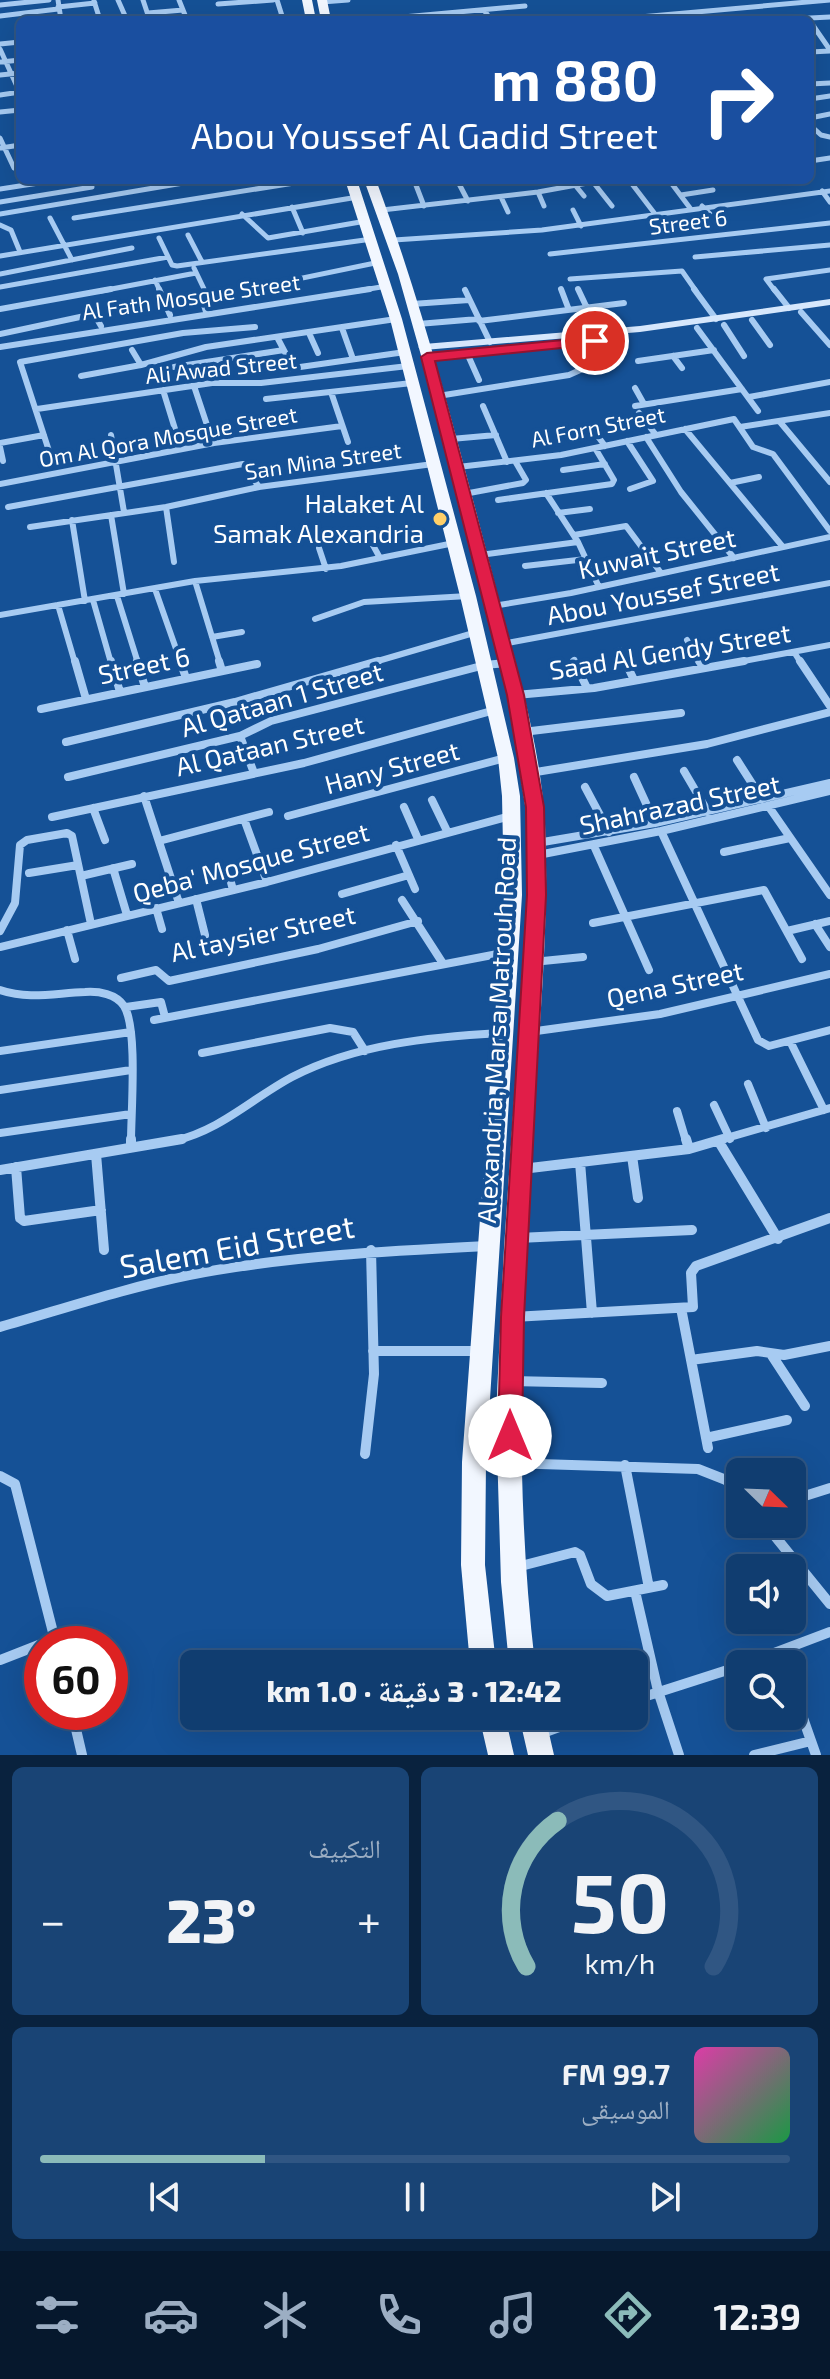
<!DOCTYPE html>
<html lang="ar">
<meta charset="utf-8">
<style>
:root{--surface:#103d70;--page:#194475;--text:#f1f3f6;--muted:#9caec3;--line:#305683;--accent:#8bbbb9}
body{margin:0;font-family:"Exo 2","Noto Naskh Arabic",sans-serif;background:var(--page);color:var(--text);direction:rtl;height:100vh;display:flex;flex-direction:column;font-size:30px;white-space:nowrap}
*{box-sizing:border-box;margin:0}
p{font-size:26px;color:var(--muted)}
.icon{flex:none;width:44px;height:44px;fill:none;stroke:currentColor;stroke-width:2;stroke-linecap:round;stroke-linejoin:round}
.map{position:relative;height:1755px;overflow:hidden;direction:ltr}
.drawer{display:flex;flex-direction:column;gap:12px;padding:12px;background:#09223e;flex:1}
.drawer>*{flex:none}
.guide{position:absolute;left:16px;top:16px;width:798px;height:168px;border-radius:12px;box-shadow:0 8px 32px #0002,0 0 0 2px var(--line);direction:rtl;background:#1a4fa0;color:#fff;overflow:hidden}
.needle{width:52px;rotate:113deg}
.fabs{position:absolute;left:726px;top:1458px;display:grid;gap:16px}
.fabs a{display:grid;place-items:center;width:80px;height:80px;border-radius:12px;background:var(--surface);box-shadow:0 8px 32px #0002,0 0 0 2px var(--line);font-size:40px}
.speed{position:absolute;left:24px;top:1626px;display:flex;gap:16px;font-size:40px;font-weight:700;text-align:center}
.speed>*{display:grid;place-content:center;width:104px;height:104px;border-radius:50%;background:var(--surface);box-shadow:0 8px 32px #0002,0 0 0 2px var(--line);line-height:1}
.speed .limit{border:12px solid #d22;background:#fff;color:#111}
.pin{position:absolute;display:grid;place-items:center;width:68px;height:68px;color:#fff;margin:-34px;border:4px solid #fff;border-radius:50%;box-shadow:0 2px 8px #0007}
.me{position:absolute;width:88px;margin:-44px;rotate:0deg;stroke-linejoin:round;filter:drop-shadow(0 0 6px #0008)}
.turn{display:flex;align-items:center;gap:28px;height:168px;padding:0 24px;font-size:36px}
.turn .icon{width:104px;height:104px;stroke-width:2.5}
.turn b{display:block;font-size:56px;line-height:68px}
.big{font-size:60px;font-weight:800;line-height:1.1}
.drawer .card{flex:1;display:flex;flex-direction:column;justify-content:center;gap:12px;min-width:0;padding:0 28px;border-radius:12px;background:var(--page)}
.drawer .dial{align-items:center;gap:0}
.dial svg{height:208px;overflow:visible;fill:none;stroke:var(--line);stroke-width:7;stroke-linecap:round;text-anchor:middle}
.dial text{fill:var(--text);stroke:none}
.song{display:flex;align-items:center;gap:24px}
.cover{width:96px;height:96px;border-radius:12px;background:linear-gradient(135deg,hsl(320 70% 55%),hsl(140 70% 35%))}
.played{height:8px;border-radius:4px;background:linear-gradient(90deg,var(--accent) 30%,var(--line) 30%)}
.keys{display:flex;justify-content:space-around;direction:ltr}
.heat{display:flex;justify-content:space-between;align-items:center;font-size:44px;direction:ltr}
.drawer .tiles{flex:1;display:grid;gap:12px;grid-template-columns:1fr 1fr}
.card:last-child{grid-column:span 2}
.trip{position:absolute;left:180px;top:1650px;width:468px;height:80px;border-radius:12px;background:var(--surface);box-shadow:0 8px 32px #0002,0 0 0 2px var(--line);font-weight:800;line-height:80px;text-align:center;direction:rtl}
.dock{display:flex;height:128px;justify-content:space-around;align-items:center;background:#06182d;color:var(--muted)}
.dock .icon{width:56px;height:56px}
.dock .active{color:var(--accent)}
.dock b{font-size:36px;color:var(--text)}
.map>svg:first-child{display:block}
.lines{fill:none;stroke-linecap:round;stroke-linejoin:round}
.street-far3{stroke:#a7cbf2;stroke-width:5}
.street-far2{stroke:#a7cbf2;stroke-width:6}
.street-far1{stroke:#a7cbf2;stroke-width:8}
.street{stroke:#a7cbf2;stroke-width:10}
.secondary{fill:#d6e7fc;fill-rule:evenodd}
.primary{fill:#f2f7ff;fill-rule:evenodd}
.route{fill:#e11d48;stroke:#92132f;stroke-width:2}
.poi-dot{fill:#ffcf68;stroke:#155196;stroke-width:3}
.labels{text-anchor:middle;stroke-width:8;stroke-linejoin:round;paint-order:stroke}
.far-street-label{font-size:22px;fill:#fff;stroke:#155196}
.poi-label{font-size:26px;fill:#fff;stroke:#155196;text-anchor:end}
.street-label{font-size:26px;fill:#fff;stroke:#155196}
.near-street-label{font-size:32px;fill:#fff;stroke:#155196}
</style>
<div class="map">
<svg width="830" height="1755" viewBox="0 0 830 1755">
<rect width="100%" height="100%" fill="#155196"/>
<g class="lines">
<!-- street-far3 -->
<path class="street-far3" d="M 58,0 L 61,20
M 118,0 L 126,18
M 143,0 L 149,18
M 179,0 L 187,20
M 277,0 L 283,19
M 94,1 L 100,20
M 322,2 L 348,0
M 218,4 L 273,0
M 0,5 L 49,0
M 58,7 L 95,3
M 484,10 L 491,20
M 148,13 L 183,10
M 0,16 L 58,9
M 111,20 L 149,16
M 272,20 L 310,17
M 370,20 L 525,6
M 606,20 L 830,0
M 770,20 L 830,17
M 810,21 L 830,50
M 0,44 L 20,42
M 0,49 L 20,93
M 810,52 L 830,51
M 1,62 L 20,60
M 0,75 L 20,73
M 810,84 L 830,83
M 0,95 L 20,92
M 810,99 L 830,96
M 0,112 L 20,110
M 810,118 L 830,114
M 810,125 L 821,135 L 830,137
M 0,138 L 14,168 L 20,169
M 1,148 L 20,145
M 810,161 L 830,158
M 414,180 L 424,206
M 457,180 L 468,201
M 629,180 L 655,214
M 669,180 L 690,208
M 593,182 L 612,206
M 575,185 L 584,196
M 0,189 L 58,180
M 822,191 L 830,202
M 538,192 L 544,206
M 681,195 L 713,190
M 501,197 L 508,212
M 0,202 L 92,187 L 90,180
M 702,206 L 721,225
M 292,207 L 303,233
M 382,210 L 538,192 L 604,180
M 573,210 L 581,226
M 0,214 L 201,180
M 242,214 L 268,238 L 366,221
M 50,218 L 72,260
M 74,218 L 313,180
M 0,225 L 11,230 L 20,252
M 188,235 L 202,262
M 159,238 L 172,265 L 177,266 L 372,239
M 394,240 L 542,230 L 830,191
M 550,254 L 830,223
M 0,256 L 358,197
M 695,257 L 830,245
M 194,268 L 205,291
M 0,274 L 132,248
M 570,279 L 682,271 L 696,291
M 155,280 L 160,291
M 0,287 L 168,257
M 244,290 L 380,262
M 101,291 L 196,273
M 357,291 L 387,286
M 775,291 L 766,279 L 830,270"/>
<!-- street-far2 -->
<path class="street-far2" d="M 159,289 L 170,315
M 561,289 L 569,310
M 578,289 L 587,308
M 694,289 L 716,319
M 774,289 L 789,308
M 244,290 L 251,289
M 465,290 L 490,342
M 201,295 L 206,312
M 412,304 L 469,300
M 0,309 L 111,289
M 801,312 L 830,345
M 752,320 L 770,345
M 479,321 L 624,303
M 418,324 L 478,319
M 724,325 L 744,356
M 342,328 L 353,359
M 697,328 L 758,411
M 309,333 L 318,353
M 0,334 L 94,314 L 101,326
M 277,337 L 288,358
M 0,347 L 370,289
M 132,350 L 141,365
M 467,353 L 479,380
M 673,356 L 682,368
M 638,361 L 714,350
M 174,367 L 284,350
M 286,369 L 405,352
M 81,376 L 141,365 L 206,347 L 396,319
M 194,386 L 207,425
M 635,388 L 644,404
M 163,390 L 175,429
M 331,392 L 348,442
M 438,396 L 569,375 L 587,367
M 749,397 L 830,382
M 266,399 L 412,383
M 483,406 L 507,462
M 635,406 L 742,389
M 37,409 L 212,383 L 261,383 L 408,366
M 639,413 L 656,435
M 780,422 L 830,482
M 591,427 L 605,446
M 740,427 L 830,413
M 685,429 L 783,547
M 111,435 L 124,512
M 646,437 L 681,492 L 734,558
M 451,439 L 496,435
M 627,441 L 653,481 L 630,489
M 0,443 L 44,435
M 0,447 L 3,461
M 50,454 L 20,362 L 183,333 L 255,327
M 458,467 L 561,455 L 734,419 L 753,447 L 773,454 L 830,531
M 563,470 L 605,464
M 730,483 L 759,477
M 0,484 L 214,443 L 342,426
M 546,493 L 578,542 L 599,587
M 464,494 L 523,483 L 526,480 L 515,461
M 498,500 L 612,484 L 614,480 L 595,448
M 8,507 L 243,464 L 259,487
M 166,507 L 174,562
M 558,513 L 590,509
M 111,515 L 124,594
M 72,520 L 85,601
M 30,527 L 166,507 L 259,487 L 433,464
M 574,535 L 626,526 L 661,573
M 369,538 L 380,558
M 319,548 L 326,569
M 480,555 L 578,542
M 525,566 L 586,559
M 195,581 L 220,663
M 155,589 L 181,663
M 117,596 L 138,663
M 93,600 L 111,663
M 58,605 L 75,663
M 493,606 L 571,593 L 830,537
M 0,615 L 195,581 L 341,566 L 454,543
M 315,619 L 364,602 L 468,596
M 212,637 L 242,632
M 687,640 L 700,663
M 502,644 L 830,583
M 620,650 L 626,663
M 794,652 L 801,663
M 371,663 L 477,632
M 733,663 L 830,645"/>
<!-- street-far1 -->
<path class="street-far1" d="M 75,661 L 86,699
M 111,661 L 120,692
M 137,661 L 145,687
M 180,661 L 186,678
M 219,661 L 222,671
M 574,661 L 587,688
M 625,661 L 634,680
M 699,661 L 703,667
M 800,661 L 830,706
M 516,695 L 594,688 L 744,661
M 41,709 L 257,664
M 523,732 L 681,713
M 240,736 L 254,773
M 66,742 L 235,702 L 378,661
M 737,760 L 762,799
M 684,771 L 708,812
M 530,773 L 707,744 L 830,712
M 68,777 L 240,736 L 271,721 L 485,665 L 506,663
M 634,777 L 655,823
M 585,787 L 609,832
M 144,796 L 179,903
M 432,800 L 447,831
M 404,807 L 418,839
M 769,807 L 830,895
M 93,808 L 105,840
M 288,816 L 505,758
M 52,817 L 304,763 L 495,710
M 244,819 L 267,882
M 661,831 L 758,1040 L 769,1046 L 830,1030
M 159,841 L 269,812
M 537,843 L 655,823 L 830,783
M 396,845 L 415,889
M 594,846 L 649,970
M 724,852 L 790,838
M 538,855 L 661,831 L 830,791
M 227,867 L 233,890
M 113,868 L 127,915
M 29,873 L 78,865
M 81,876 L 132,864
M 342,894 L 409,875
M 196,899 L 205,935
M 402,900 L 442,962
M 156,908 L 162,929
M 593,923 L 764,890 L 802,959
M 815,924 L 830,947
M 67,930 L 75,959
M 0,931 L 15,903 L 20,845 L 27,840 L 67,833 L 72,836 L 91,924
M 787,931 L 830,921
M 0,947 L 267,882 L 510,816
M 533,962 L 583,957
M 121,978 L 156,970 L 169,981 L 318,949 L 418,921
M 0,990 C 29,1000 55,993 85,992 C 99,991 116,994 124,1006 C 138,1028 131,1112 131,1141
M 126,1007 L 161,1002 L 165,1017
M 154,1020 L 508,952
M 529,1032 L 660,1014 L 830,974
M 790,1041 L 824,1110
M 0,1051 L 131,1032
M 202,1053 L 330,1028 L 353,1032 L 365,1051
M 748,1084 L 766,1128
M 0,1090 L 131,1070
M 714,1105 L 730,1139
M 677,1111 L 686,1141
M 0,1133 L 131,1114
M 174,1141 C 221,1130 251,1099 292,1077 C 356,1044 430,1037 501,1033
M 716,1141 L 830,1108"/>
<!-- street -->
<path class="street" d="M 131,1139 L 131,1148
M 686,1139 L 689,1149
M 719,1142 L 778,1239
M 96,1154 L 104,1250
M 632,1156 L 638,1198
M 580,1162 L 592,1313
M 16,1167 L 20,1218 L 24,1221 L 101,1210
M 522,1169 L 689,1149 L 723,1139
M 0,1170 L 182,1139
M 518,1238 L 692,1230
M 681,1308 L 708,1448
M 513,1317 L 693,1307 L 691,1273 L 696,1266 L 830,1218
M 0,1327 C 63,1309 125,1288 189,1275 C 287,1256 387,1251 487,1246
M 373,1351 L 480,1351
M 771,1354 L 805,1406
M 691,1360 L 757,1351 L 784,1355 L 830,1346
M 511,1381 L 602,1383
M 706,1438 L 787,1420
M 365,1454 L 374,1374 L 371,1250
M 475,1462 L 698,1469 L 726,1480 L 740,1493
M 625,1465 L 649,1588
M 0,1476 L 15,1484 L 56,1644
M 792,1500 L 830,1488
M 765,1524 L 830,1604
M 517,1567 L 575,1552 L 580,1555 L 591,1584 L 607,1596 L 663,1585
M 635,1591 L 658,1691 L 679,1755
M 0,1660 L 54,1639
M 745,1664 L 830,1632
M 792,1687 L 816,1755
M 634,1700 L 740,1666
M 72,1712 L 82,1755
M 540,1734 L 589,1716
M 754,1755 L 811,1741"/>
<!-- secondary -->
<path class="secondary" d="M 830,299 L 830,305 L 640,332 L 424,350 L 418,347 L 424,344 L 640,326 Z"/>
<!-- primary -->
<path class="primary" d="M 302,0 L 312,0 L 316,20 L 306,20 Z
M 317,0 L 327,0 L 331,20 L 321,20 Z
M 345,180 L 357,180 L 402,319 L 476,596 L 514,758 L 520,796 L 522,895 L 486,1462 L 485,1565 L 496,1664 L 470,1664 L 461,1565 L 462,1462 L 504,895 L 502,796 L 498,758 L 460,596 L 390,319 Z
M 364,180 L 376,180 C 423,306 456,435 490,565 C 511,650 540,736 545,824 C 550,934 537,1047 531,1157 C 520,1328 515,1493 535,1664 L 509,1664 L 501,1582 L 496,1415 L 504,1248 L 527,909 L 527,818 L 510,708 L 439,419 L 398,274 Z
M 479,1716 L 505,1716 L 514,1755 L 488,1755 Z
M 519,1716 L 545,1716 L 554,1755 L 528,1755 Z"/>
</g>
<!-- route -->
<path class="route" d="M 595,337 L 600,339 L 600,344 L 435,361 L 524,695 L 544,807 L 546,895 L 524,1317 L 522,1436 L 518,1443 L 510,1447 L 502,1443 L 498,1436 L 501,1317 L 527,895 L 526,807 L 507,695 L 421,357 L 427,353 Z"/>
<!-- markers -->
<circle class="poi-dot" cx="440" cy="519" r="8"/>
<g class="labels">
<!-- far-street labels -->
<g class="far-street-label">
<text transform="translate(688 222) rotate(-7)" y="8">Street 6</text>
<text transform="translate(191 297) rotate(-8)" y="8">Al Fath Mosque Street</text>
<text transform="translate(221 368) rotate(-6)" y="8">Ali Awad Street</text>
<text transform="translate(598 427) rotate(-11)" y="8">Al Forn Street</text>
<text transform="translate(168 437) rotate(-10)" y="8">Om Al Qora Mosque Street</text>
<text transform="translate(323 461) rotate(-8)" y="8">San Mina Street</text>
</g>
<!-- poi labels -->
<g class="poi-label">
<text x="424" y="513">Halaket Al<tspan x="424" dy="30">Samak Alexandria</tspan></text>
</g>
<!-- street labels -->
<g class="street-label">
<text transform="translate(657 554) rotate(-12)" y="9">Kuwait Street</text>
<text transform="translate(663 594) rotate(-11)" y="9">Abou Youssef Street</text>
<text transform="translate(670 652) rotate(-9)" y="9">Saad Al Gendy Street</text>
<text transform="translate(144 666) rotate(-12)" y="9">Street 6</text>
<text transform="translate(282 700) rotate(-16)" y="9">Al Qataan 1 Street</text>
<text transform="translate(270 746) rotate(-13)" y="9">Al Qataan Street</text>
<text transform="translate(392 768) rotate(-15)" y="9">Hany Street</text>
<text transform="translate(680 805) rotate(-12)" y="9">Shahrazad Street</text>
<text transform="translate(251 863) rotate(-15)" y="9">Qeba' Mosque Street</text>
<text transform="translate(263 934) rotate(-12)" y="9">Al taysier Street</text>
<text transform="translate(675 985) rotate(-12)" y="9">Qena Street</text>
<text transform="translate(497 1030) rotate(-87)" y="9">Alexandria, Marsa Matrouh Road</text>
</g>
<!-- near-street labels -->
<g class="near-street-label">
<text transform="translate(237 1247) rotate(-10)" y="11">Salem Eid Street</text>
</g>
</g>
</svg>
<div class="fabs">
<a><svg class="needle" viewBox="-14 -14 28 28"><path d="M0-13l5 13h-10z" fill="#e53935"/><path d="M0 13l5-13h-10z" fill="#9caec3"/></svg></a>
<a><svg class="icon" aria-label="sound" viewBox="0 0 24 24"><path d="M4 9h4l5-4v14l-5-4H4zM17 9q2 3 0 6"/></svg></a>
<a><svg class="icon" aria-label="search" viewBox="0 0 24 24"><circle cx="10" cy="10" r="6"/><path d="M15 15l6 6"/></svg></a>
</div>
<div class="speed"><div class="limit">60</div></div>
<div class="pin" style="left:595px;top:341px;background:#d93025"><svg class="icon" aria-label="arrive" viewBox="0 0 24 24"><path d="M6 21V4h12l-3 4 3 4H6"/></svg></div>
<svg class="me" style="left:510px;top:1436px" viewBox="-20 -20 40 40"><circle r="19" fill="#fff"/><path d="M0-13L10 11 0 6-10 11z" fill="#e11d48"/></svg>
<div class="trip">12:42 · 3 دقيقة · 1.0 km</div>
<div class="guide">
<div class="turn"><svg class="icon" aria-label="right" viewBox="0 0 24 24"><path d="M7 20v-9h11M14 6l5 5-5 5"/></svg><div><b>880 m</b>Abou Youssef Al Gadid Street</div></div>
</div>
</div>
<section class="drawer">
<div class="tiles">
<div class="card dial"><svg viewBox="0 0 100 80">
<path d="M14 69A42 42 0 1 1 86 69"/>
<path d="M14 69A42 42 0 0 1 26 13" stroke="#8bbbb9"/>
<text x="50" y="56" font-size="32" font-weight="700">50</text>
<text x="50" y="72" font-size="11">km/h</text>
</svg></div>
<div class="card"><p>التكييف</p>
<div class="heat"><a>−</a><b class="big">23°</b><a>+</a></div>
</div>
<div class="card">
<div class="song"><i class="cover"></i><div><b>99.7 FM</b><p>الموسيقى</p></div></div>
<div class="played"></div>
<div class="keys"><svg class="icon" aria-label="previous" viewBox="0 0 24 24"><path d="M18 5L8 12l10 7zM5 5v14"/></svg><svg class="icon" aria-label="pause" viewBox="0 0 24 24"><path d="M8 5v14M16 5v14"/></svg><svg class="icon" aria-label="next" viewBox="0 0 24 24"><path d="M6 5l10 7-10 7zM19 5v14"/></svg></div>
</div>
</div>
</section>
<nav class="dock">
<b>12:39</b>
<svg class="icon active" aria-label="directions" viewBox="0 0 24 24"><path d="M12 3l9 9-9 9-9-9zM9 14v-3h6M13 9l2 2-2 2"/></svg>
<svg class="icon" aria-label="music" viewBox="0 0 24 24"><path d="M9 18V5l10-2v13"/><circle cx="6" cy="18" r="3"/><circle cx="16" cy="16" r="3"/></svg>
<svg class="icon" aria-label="phone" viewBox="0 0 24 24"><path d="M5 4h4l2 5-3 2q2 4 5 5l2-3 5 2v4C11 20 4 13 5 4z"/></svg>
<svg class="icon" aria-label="climate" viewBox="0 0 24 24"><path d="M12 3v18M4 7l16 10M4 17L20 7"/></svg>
<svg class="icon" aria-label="car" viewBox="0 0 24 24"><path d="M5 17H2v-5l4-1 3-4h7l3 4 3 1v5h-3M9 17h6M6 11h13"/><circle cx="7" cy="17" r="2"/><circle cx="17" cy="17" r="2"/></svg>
<svg class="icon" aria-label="filters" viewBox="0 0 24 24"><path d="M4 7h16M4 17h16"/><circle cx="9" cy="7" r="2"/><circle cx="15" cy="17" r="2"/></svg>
</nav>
